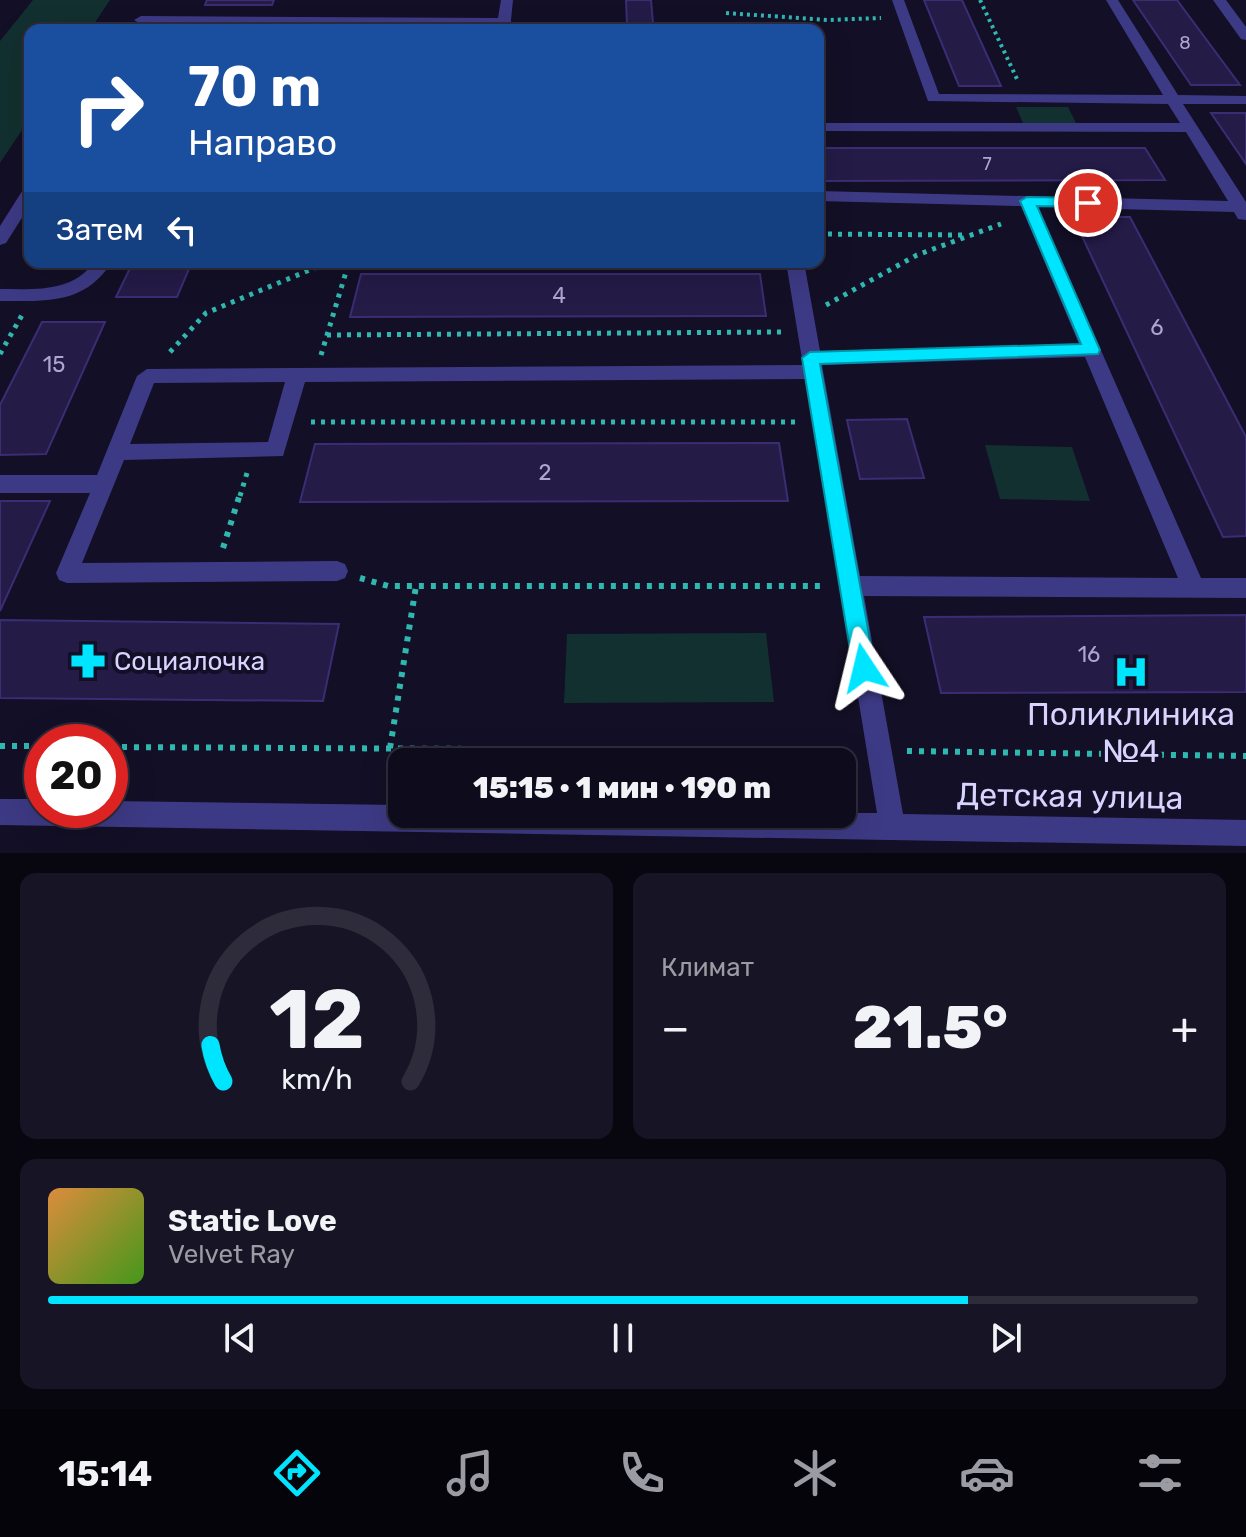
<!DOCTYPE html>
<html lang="ru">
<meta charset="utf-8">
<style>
:root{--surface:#0e0b1c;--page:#171425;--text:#f1f3f6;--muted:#9b9ba3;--line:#2e2b3b;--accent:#00e5ff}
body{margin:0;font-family:Rubik,sans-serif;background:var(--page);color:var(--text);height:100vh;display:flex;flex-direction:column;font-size:30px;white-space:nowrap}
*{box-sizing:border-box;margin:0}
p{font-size:26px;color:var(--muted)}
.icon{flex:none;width:44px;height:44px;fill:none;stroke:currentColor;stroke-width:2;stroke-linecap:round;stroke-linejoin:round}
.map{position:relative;height:853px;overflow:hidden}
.panel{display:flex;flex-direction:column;gap:20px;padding:20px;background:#08060f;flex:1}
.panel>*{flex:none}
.guide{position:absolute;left:24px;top:24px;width:800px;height:244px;border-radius:16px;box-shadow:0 8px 32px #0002,0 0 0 2px var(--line);background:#1a4fa0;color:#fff;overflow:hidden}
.speed{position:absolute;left:24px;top:724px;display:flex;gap:16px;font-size:40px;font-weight:700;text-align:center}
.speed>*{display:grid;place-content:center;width:104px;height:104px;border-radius:50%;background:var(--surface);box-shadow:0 8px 32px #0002,0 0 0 2px var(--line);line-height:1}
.speed .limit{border:12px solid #d22;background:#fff;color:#111}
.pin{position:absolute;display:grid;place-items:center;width:68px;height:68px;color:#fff;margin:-34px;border:4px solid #fff;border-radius:50%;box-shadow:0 2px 8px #0007}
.me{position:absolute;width:88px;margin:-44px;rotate:350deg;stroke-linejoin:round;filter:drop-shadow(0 0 6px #0008)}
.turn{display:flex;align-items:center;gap:28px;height:168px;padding:0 32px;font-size:36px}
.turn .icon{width:104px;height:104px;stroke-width:2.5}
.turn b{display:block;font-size:56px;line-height:68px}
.then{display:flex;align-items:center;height:76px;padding:0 32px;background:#0003;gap:16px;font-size:30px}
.big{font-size:60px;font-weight:800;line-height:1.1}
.panel .widget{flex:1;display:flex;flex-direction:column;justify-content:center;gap:12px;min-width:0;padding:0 28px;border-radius:16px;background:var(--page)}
.panel .dial{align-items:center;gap:0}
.dial svg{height:208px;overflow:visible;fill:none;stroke:var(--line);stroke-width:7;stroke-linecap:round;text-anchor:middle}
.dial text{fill:var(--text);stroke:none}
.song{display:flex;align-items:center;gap:24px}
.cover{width:96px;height:96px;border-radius:12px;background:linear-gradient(135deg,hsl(30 70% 55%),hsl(100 70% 35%))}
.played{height:8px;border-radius:4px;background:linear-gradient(90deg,var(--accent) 80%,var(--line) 80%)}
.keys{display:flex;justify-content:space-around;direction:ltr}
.heat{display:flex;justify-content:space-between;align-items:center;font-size:44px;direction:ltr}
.panel .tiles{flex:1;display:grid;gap:20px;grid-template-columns:1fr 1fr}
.widget:last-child{grid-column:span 2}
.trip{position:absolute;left:388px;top:748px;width:468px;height:80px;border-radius:16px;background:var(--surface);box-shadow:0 8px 32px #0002,0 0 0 2px var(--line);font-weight:800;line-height:80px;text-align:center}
.tab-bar{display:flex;height:128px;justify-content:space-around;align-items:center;background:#06040b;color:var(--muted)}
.tab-bar .icon{width:56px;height:56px}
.tab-bar .current{color:var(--accent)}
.tab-bar b{font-size:36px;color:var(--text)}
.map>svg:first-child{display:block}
.green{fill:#12302f}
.building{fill:#241b47;stroke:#3b2d73;stroke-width:2}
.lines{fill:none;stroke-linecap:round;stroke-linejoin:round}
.path-far2{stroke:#2fb8b0;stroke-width:4;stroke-dasharray:3 4;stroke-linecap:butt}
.path-far1{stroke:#2fb8b0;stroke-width:5;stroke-dasharray:4 6;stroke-linecap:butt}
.path{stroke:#2fb8b0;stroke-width:6;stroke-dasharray:5 7;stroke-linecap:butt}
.minor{fill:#3d3a85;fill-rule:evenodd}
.route{fill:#00e5ff;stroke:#0095a6;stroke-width:2}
.labels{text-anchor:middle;stroke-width:8;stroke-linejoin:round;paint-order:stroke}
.far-number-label{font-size:18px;fill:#aca6d1}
.number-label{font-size:22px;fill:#aca6d1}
.poi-label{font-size:26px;fill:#d9d4ff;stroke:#130f26;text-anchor:start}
.near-poi-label{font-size:32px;fill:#d9d4ff;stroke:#130f26}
.near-street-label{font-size:32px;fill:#d9d4ff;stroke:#130f26}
</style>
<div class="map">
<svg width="1246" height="853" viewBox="0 0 1246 853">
<rect width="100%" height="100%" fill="#130f26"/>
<!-- green -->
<path class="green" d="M 33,0 L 110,0 L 90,30 L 30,30 L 30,118 L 0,163 L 0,41 Z
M 1016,107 L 1068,107 L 1076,123 L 1023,123 Z
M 985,445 L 1072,447 L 1090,501 L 1000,499 Z
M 766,633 L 774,702 L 564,703 L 567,634 Z"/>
<!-- building -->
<path class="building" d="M 207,0 L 274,0 L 272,5 L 205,5 Z
M 626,0 L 651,0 L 653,23 L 713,23 L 714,30 L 585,30 L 585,24 L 627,24 Z
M 924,0 L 962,0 L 1001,86 L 959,86 Z
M 1133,0 L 1177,0 L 1240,85 L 1191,85 Z
M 245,25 L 291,25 L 289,30 L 243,30 Z
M 1211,113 L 1246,113 L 1246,164 Z
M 818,148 L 1145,148 L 1165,180 L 818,181 Z
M 1073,217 L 1130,217 L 1246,437 L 1246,536 L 1223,537 Z
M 133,262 L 192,262 L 177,297 L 116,297 Z
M 361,274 L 760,274 L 766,316 L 350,317 Z
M 42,322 L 105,322 L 46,454 L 0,455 L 0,405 Z
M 907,419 L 924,478 L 860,479 L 847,420 Z
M 779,443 L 788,501 L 300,502 L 315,444 Z
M 0,501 L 50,501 L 0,611 Z
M 1246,615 L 1246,692 L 941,693 L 924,617 Z
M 0,620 L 339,624 L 323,701 L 0,698 Z"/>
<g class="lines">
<!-- path-far2 -->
<path class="path-far2" d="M 980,0 L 1017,79
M 726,13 L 828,20 L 881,18"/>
<!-- path-far1 -->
<path class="path-far1" d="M 818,234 L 965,235
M 826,305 L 917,255 L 1001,224
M 327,335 L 781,332
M 170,352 L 206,313 L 329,262
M 0,354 L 22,315
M 321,355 L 349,262
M 311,422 L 797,422
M 240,496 L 247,473"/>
<!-- path -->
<path class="path" d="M 223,548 L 240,494
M 360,578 L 388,586 L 825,586
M 0,746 L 42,746
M 110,747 L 853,751
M 390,748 L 416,586
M 907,751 L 1246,756"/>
<!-- minor -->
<path class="minor" d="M 501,0 L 513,0 L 510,30 L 496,30 L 497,26 L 235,25 L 233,30 L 219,30 L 222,25 L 141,24 L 134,20 L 141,16 L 498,18 Z
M 892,0 L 904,0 L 939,94 L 1163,95 L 1106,0 L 1118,0 L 1178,95 L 1246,96 L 1246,104 L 1183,104 L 1246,202 L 1246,220 L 1238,219 L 1234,212 L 1038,207 L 1201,578 L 1246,578 L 1246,598 L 864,596 L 903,814 L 1246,820 L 1246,846 L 0,825 L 0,799 L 42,799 L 42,810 L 110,810 L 110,801 L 402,805 L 402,814 L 877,813 L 806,379 L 305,382 L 283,456 L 124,460 L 82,563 L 337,561 L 345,564 L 348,571 L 345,578 L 337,581 L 67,583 L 59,580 L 56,573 L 90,493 L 0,493 L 0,475 L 97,475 L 137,376 L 147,369 L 803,365 L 786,262 L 804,262 L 820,351 L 1079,344 L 1021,206 L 818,201 L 818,191 L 1228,201 L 1186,132 L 818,131 L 818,123 L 1180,123 L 1168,104 L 928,101 ZM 1085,357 L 1178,578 L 860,576 L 822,365 ZM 285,382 L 268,442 L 130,444 L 154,383 Z
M 1213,0 L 1226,0 L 1246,27 L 1246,40 L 1241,39 Z
M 30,187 L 30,205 L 6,243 L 0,245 L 0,226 L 24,188 Z
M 94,262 L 112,262 C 84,305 46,301 0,301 L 0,289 C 35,289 72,293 94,262 Z"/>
</g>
<!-- route -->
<path class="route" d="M 1027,197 L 1088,198 L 1095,203 L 1088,207 L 1037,206 L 1100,350 L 1098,354 L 820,364 L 875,668 L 872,676 L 864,679 L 857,676 L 853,668 L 802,358 L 810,352 L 1081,344 L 1020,201 Z"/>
<!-- icons -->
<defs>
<g id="pharmacy-bare" transform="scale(2.76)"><path d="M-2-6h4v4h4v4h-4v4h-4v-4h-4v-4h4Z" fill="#00e5ff" stroke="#130f26" stroke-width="2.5" paint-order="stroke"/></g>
<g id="hospital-bare" transform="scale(2.76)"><path d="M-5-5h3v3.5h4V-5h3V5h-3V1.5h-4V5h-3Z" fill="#00e5ff" stroke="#130f26" stroke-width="2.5" paint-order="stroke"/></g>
</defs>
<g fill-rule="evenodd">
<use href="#pharmacy-bare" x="88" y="661"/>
<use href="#hospital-bare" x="1131" y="672"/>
</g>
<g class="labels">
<!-- far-number labels -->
<g class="far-number-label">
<text x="1185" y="49">8</text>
<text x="987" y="170">7</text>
</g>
<!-- number labels -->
<g class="number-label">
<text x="559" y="303">4</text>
<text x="1157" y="335">6</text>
<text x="54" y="372">15</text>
<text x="545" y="480">2</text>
<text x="1089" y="662">16</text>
</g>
<!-- poi labels -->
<g class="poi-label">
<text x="114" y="670">Социалочка</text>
</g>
<!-- near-poi labels -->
<g class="near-poi-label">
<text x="1131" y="725">Поликлиника<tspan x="1131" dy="37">№4</tspan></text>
</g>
<!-- near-street labels -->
<g class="near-street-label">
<text transform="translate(1070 796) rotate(1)" y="11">Детская улица</text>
</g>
</g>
</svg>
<div class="speed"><div class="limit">20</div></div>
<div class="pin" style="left:1088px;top:203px;background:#d93025"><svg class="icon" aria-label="arrive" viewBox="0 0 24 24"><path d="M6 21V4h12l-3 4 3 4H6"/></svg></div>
<svg class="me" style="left:864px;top:668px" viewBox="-20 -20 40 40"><path d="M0-17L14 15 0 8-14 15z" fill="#00e5ff" stroke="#fff" stroke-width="4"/></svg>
<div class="trip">15:15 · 1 мин · 190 m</div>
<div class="guide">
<div class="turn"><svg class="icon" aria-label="right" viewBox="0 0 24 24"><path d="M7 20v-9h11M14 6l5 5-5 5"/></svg><div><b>70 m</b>Направо</div></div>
<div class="then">Затем<svg class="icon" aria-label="left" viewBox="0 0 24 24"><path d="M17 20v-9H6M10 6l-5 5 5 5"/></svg></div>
</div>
</div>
<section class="panel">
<div class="tiles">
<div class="widget dial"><svg viewBox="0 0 100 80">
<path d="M14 69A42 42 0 1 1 86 69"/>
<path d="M14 69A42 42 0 0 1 9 55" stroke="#00e5ff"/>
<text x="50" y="56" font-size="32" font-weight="700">12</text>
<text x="50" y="72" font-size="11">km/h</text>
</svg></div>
<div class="widget"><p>Климат</p>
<div class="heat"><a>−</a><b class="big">21.5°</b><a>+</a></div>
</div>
<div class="widget">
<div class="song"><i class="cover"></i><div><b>Static Love</b><p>Velvet Ray</p></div></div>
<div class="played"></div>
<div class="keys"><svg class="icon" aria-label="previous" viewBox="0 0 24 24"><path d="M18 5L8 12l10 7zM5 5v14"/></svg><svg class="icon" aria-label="pause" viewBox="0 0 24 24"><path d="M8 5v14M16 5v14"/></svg><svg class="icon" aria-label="next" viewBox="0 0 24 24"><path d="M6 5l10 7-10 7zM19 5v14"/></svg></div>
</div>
</div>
</section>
<nav class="tab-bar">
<b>15:14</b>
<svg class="icon current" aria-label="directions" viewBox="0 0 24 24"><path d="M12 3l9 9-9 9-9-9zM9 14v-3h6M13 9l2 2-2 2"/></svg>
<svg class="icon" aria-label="music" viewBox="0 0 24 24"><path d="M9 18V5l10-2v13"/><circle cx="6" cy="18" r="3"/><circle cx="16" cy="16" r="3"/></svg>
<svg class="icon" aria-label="phone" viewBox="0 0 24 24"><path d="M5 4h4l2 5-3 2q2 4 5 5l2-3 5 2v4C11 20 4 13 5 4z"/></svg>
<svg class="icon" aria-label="climate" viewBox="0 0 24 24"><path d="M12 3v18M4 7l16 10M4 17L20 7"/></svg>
<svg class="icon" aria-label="car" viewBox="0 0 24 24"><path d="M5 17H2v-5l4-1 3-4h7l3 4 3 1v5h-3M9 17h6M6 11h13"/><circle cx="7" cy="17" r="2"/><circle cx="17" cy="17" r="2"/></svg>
<svg class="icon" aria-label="filters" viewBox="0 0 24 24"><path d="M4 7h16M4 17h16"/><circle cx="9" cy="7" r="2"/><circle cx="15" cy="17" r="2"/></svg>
</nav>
